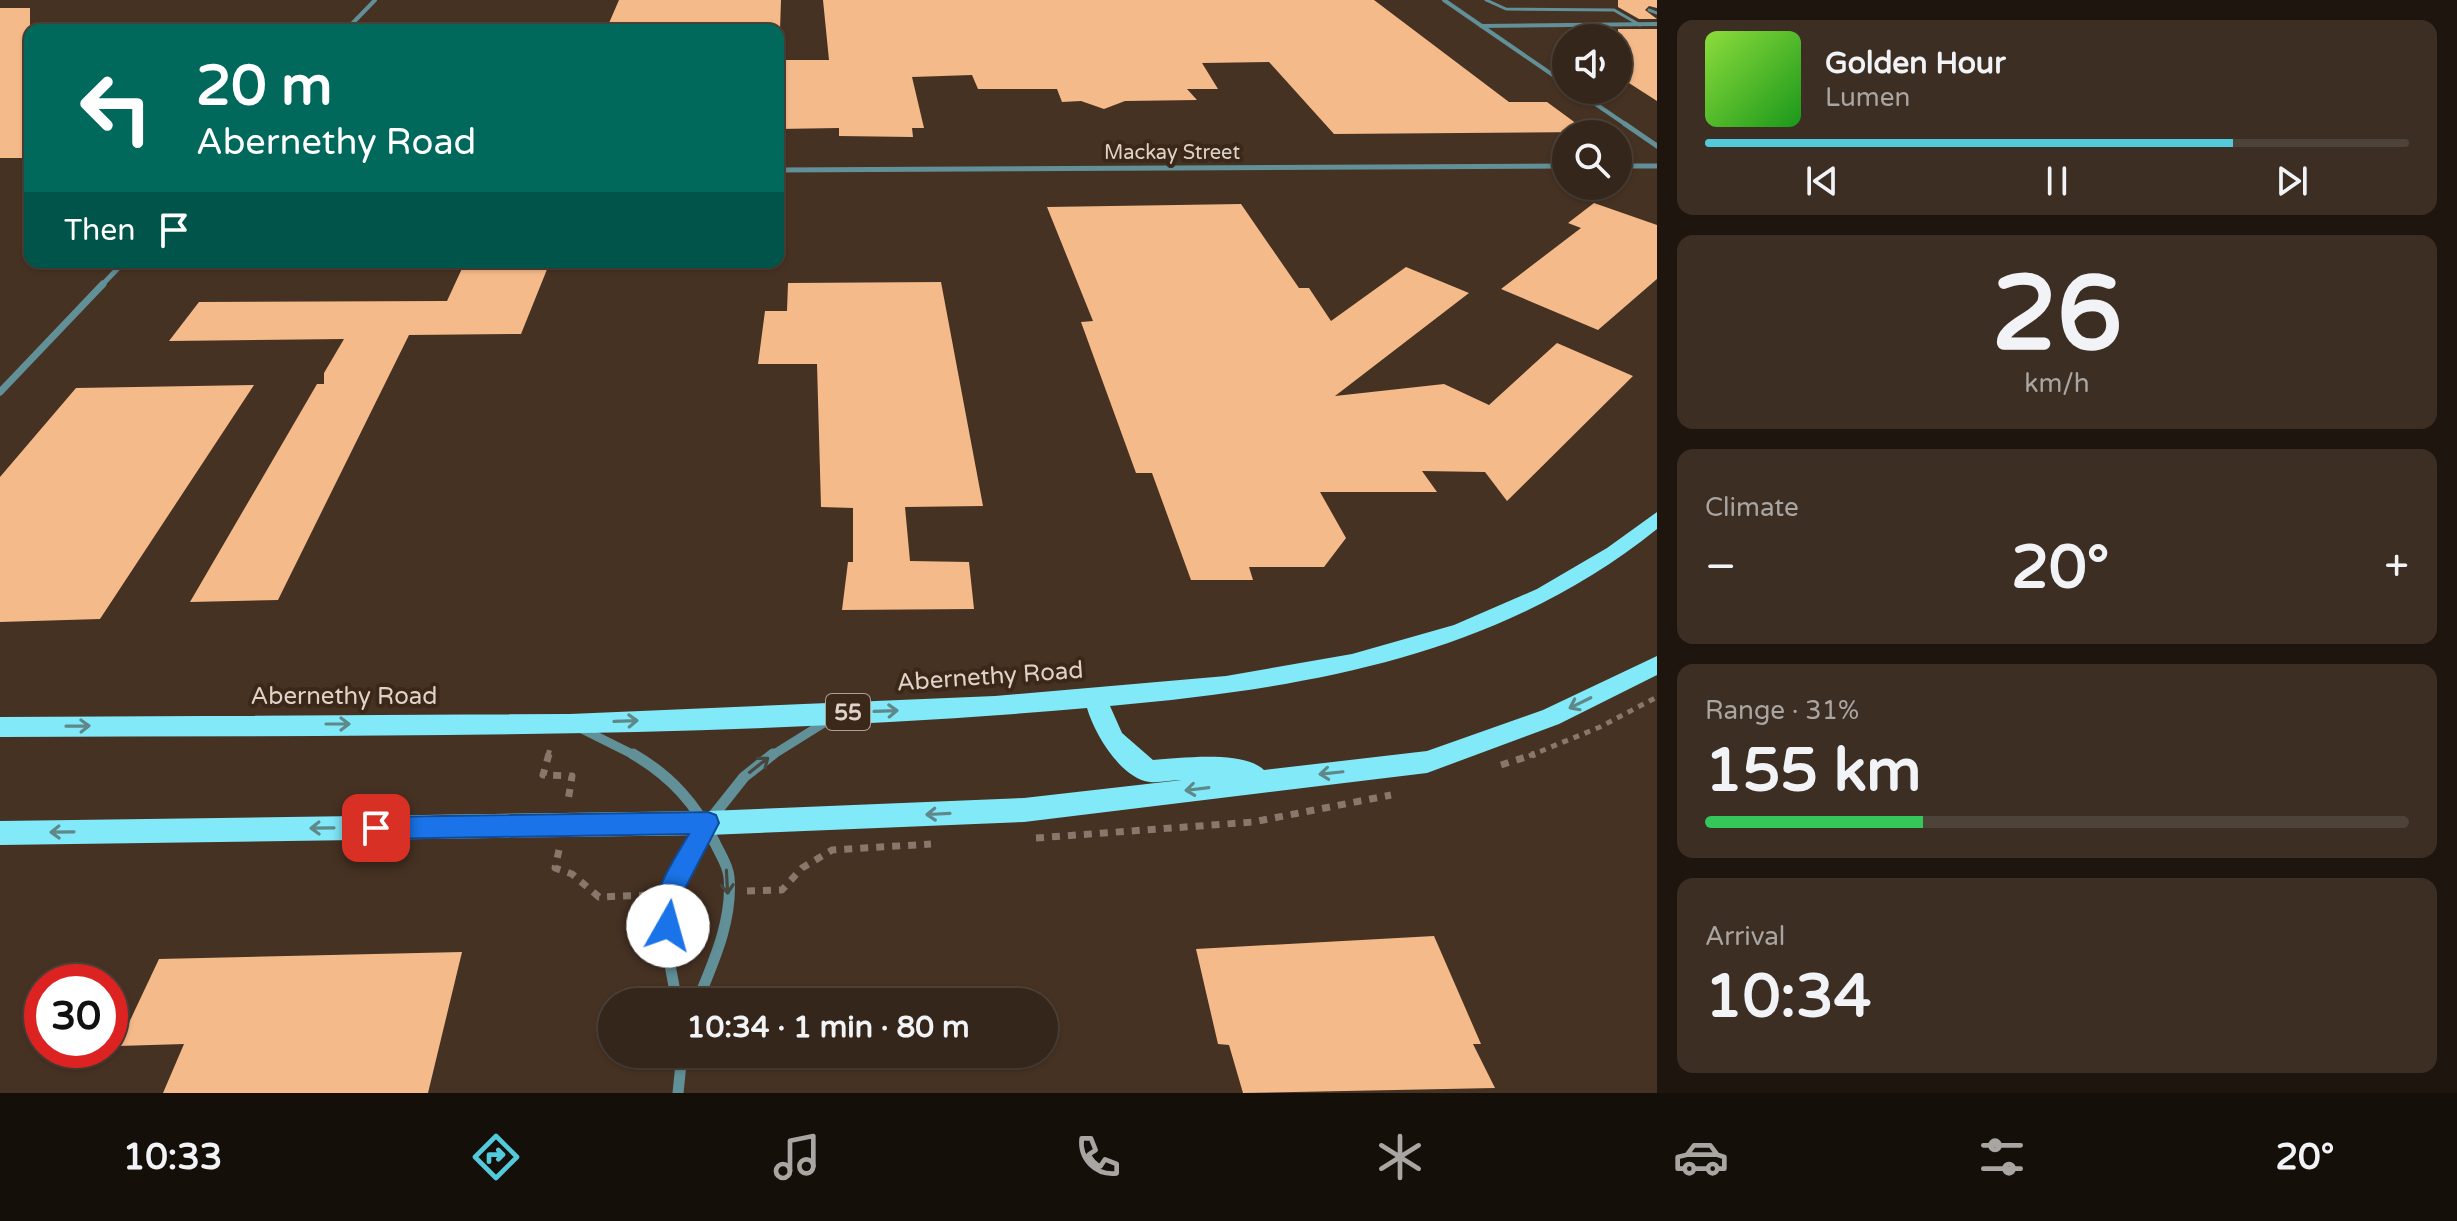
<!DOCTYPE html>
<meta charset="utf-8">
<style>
:root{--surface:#34261a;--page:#3c2e23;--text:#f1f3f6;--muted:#a9a5a2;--line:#4e4339;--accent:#53cadc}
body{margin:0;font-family:"Varela Round",sans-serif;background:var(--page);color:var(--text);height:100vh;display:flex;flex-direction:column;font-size:30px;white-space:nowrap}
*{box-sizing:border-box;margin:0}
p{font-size:26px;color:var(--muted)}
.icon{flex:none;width:44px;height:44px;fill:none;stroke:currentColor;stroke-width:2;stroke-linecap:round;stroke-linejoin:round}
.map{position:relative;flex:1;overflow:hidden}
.sheet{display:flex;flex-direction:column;gap:20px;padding:20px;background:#1d150e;width:800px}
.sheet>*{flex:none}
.banner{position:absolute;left:24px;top:24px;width:760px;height:244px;border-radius:16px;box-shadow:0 2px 6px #0004,0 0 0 2px var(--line);background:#00695c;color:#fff;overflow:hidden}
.tools{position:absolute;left:1552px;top:24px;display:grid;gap:16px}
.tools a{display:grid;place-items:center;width:80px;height:80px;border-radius:50%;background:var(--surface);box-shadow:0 2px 6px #0004,0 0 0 2px var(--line);font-size:40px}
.speed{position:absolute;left:24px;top:964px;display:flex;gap:16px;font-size:40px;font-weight:700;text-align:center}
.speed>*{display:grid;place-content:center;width:104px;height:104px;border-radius:50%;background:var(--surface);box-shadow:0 2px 6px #0004,0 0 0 2px var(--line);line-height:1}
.speed .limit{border:12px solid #d22;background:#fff;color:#111}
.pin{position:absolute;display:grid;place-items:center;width:68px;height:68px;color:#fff;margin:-34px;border-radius:16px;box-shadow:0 4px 12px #0006}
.me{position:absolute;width:88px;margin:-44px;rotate:7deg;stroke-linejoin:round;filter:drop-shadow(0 0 6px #0008)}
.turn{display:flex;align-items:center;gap:28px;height:168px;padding:0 40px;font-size:36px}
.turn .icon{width:104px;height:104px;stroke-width:2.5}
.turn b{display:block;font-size:56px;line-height:68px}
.then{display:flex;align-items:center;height:76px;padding:0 40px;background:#0003;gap:16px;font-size:30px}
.big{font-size:60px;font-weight:700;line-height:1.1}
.sheet .tile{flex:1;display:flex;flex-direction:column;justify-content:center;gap:12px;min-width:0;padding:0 28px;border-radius:16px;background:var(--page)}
.sheet .dial{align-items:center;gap:0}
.dial b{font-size:104px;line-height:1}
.song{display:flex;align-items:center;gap:24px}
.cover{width:96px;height:96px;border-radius:12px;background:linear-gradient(135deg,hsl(90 70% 55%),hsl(120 70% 35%))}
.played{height:8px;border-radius:4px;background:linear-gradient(90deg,var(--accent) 75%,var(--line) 75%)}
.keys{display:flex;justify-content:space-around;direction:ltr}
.heat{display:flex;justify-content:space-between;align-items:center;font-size:44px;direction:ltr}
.charge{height:12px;border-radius:6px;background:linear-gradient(90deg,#34c759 31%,var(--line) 0)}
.trip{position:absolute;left:598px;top:988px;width:460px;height:80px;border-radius:40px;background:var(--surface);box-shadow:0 2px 6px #0004,0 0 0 2px var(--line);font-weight:700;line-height:80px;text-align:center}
.tab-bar{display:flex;height:128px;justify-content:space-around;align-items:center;background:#150f0a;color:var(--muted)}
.tab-bar .icon{width:56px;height:56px}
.tab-bar .active{color:var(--accent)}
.tab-bar b{font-size:36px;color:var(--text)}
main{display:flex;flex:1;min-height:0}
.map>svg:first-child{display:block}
.building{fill:#f5ba8a}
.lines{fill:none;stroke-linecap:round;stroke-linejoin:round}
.path-far1{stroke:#88776a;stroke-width:5;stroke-dasharray:6 6;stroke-linecap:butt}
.path{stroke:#88776a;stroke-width:7;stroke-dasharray:8 8;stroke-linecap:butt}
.lane{stroke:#619098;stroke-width:3}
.street-far4{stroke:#619098;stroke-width:4}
.street-far3{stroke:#619098;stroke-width:5}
.street-far2{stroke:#619098;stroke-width:7}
.street-far1{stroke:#619098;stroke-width:9}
.street{stroke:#619098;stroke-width:11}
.primary{fill:#82e9f9;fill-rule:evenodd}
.oneway{stroke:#5e8889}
.oneway2{stroke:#46473f}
.route{fill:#1a73e8;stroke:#114b97;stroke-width:2}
.labels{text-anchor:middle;stroke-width:8;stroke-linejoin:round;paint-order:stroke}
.far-street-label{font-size:20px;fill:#dfd2c9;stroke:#3b2819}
.shield{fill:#3b2819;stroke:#ae9f94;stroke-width:2}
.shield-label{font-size:22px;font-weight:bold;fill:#dfd2c9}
.street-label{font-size:24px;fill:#dfd2c9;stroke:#3b2819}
</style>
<main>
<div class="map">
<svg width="1657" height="1093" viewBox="0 0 1657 1093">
<rect width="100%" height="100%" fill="#463223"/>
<!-- building -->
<path class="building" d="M 619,0 L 781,0 L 780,30 L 699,30 L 700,26 L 650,26 L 649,30 L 606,30 Z
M 823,0 L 1374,0 L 1509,102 L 1547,102 L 1588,132 L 1334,134 L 1269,62 L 1202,63 L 1218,89 L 1187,89 L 1197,100 L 1125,101 L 1104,109 L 1081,101 L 1062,102 L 1057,89 L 978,89 L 972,75 L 912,77 L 924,128 L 912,128 L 913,137 L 839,136 L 839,128 L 778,129 L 778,60 L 829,60 Z
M 1618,0 L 1657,0 L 1657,8 L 1649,6 L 1645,10 L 1657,19 L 1639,19 L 1618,7 Z
M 0,8 L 30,8 L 30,158 L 0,158 Z
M 1618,29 L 1657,29 L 1657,101 L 1618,76 Z
M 1594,203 L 1657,225 L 1657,279 L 1598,330 L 1501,289 L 1581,228 L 1568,223 Z
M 1241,204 L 1299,288 L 1309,288 L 1331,321 L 1406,267 L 1469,293 L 1335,396 L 1444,384 L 1489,405 L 1557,343 L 1633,376 L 1507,501 L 1485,472 L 1422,471 L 1437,492 L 1320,492 L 1346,538 L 1324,567 L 1249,567 L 1253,580 L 1191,580 L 1152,473 L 1136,473 L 1081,322 L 1093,321 L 1047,207 Z
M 465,262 L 550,262 L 521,334 L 409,335 L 278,600 L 190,602 L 317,384 L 324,384 L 324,373 L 344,339 L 169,341 L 199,302 L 447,301 Z
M 941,282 L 983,506 L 905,507 L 910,561 L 969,562 L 974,609 L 842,610 L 848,562 L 853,562 L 853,508 L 821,507 L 817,364 L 758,364 L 765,311 L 787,311 L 788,283 Z
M 254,385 L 100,619 L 0,622 L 0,477 L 76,388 Z
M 1434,936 L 1481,1044 L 1473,1044 L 1495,1088 L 1243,1093 L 1229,1045 L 1218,1044 L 1196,949 Z
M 462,952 L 428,1093 L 163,1093 L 184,1044 L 118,1046 L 159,959 Z"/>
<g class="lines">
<!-- path-far1 -->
<path class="path-far1" d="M 548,756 L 550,748
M 1529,756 L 1600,727 L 1657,697"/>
<!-- path -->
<path class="path" d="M 549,754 L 543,775 L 572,776 L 568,801
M 1501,765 L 1535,754
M 1036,838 L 1253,822 L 1391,795
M 559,850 L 555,868 L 572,874 L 599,897 L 649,895
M 747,891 L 782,890 L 802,868 L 832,850 L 931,844"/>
<!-- lane -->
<path class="lane" d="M 1486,0 L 1506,9 L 1614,10 L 1640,25
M 1649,10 L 1657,13"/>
<!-- street-far4 -->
<path class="street-far4" d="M 1444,0 L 1566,84
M 1481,26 L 1657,24
M 346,30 L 375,0
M 1575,90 L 1628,126"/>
<!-- street-far3 -->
<path class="street-far3" d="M 1625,124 L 1657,146
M 1618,166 L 1657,166
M 778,170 L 1566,166
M 101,286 L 124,262"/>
<!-- street-far2 -->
<path class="street-far2" d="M 0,392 L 103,284"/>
<!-- street-far1 -->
<path class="street-far1" d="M 582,729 L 636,756
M 771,756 L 827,721"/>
<!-- street -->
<path class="street" d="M 633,754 C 671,776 696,804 715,843 C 720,854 728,865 729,877 C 733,920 713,963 697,1002
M 713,816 L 744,777 L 773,754
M 677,1002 L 667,949 L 669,895 L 705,828
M 678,1093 L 682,1054"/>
<!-- primary -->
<path class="primary" d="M 1657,512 L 1657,529 C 1498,657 1307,688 1110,706 L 1122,733 L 1153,760 C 1181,758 1243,750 1264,770 L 1427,751 L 1543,710 L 1657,656 L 1657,675 L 1559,724 L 1427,773 L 1024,822 L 708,835 L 0,845 L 0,821 L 708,811 L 1024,798 L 1182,780 C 1172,780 1160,783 1150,782 C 1121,779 1094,733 1087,708 C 726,740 362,735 0,737 L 0,717 L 570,714 L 995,696 L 1226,676 L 1352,654 L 1454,625 L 1537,589 L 1607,548 Z"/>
</g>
<!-- one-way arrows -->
<defs><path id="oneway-shaft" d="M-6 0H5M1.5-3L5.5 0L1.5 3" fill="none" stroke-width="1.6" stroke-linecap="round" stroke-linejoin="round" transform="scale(2)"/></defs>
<g class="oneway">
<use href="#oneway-shaft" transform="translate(1580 703) rotate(154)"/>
<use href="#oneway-shaft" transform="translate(886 711) rotate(-2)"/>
<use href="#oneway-shaft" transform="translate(626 721) rotate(-2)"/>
<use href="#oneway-shaft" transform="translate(338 724)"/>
<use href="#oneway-shaft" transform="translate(78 726) rotate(-1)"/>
<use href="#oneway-shaft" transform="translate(1331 773) rotate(174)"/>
<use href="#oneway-shaft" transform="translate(1197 789) rotate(173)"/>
<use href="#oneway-shaft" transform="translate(938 814) rotate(177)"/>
<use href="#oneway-shaft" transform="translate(322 828) rotate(179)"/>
<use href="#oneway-shaft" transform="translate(62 832) rotate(179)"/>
</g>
<g class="oneway2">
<use href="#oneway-shaft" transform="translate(759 765) rotate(-38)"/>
<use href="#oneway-shaft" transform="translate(727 882) rotate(87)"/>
</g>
<!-- route -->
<path class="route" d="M 708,812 L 716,815 L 719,823 L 681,896 L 681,926 L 677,935 L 668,939 L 659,935 C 644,900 672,864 689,834 L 376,839 L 367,836 L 364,828 L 367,820 L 376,817 Z"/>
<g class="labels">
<!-- far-street labels -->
<g class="far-street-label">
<text x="1172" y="159">Mackay Street</text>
</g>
<!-- shield labels -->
<rect class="shield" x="826" y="694" width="44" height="36" rx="6"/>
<g class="shield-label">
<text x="848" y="720">55</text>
</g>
<!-- street labels -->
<g class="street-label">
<text transform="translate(990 676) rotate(-4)" y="8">Abernethy Road</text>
<text x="344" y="704">Abernethy Road</text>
</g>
</g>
</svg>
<div class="tools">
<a><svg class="icon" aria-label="sound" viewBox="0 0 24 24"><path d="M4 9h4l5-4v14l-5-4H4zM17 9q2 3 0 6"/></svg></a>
<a><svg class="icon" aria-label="search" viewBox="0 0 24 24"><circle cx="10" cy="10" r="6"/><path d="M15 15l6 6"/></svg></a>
</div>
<div class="speed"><div class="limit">30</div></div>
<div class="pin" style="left:376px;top:828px;background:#d93025"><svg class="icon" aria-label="arrive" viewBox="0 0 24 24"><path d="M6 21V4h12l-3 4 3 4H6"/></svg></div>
<svg class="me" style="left:668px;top:926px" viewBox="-20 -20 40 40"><circle r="19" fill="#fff"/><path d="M0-13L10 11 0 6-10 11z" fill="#1a73e8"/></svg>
<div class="trip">10:34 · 1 min · 80 m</div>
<div class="banner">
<div class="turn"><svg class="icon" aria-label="left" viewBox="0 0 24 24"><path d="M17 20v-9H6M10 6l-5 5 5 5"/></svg><div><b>20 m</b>Abernethy Road</div></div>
<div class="then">Then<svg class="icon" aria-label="arrive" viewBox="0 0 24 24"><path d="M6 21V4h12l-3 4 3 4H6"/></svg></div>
</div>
</div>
<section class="sheet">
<div class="tile">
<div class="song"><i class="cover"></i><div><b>Golden Hour</b><p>Lumen</p></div></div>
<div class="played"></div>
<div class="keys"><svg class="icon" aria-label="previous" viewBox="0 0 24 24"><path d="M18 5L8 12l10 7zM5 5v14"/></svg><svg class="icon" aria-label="pause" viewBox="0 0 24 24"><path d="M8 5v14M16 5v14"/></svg><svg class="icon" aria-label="next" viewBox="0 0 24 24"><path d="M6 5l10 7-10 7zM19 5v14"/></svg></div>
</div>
<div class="tile dial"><b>26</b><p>km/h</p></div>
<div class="tile"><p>Climate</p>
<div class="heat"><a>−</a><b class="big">20°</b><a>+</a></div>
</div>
<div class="tile"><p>Range · 31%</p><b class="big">155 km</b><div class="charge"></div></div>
<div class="tile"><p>Arrival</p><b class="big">10:34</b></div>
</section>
</main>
<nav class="tab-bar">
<b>10:33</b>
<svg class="icon active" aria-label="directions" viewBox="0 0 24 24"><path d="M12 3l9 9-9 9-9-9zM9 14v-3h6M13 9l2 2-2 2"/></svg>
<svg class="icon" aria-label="music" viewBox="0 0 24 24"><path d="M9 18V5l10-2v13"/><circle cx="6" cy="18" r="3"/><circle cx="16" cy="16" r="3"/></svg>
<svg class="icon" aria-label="phone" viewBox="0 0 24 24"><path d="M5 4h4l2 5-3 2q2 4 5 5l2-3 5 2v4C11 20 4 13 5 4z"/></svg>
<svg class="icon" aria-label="climate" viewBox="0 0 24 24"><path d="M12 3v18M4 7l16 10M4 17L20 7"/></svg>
<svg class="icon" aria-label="car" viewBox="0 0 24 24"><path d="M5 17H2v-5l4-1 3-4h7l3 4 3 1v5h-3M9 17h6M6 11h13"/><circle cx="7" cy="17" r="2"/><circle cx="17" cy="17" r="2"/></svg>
<svg class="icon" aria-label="filters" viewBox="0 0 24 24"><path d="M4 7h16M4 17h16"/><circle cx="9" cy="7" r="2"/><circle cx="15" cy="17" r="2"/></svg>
<b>20°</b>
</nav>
